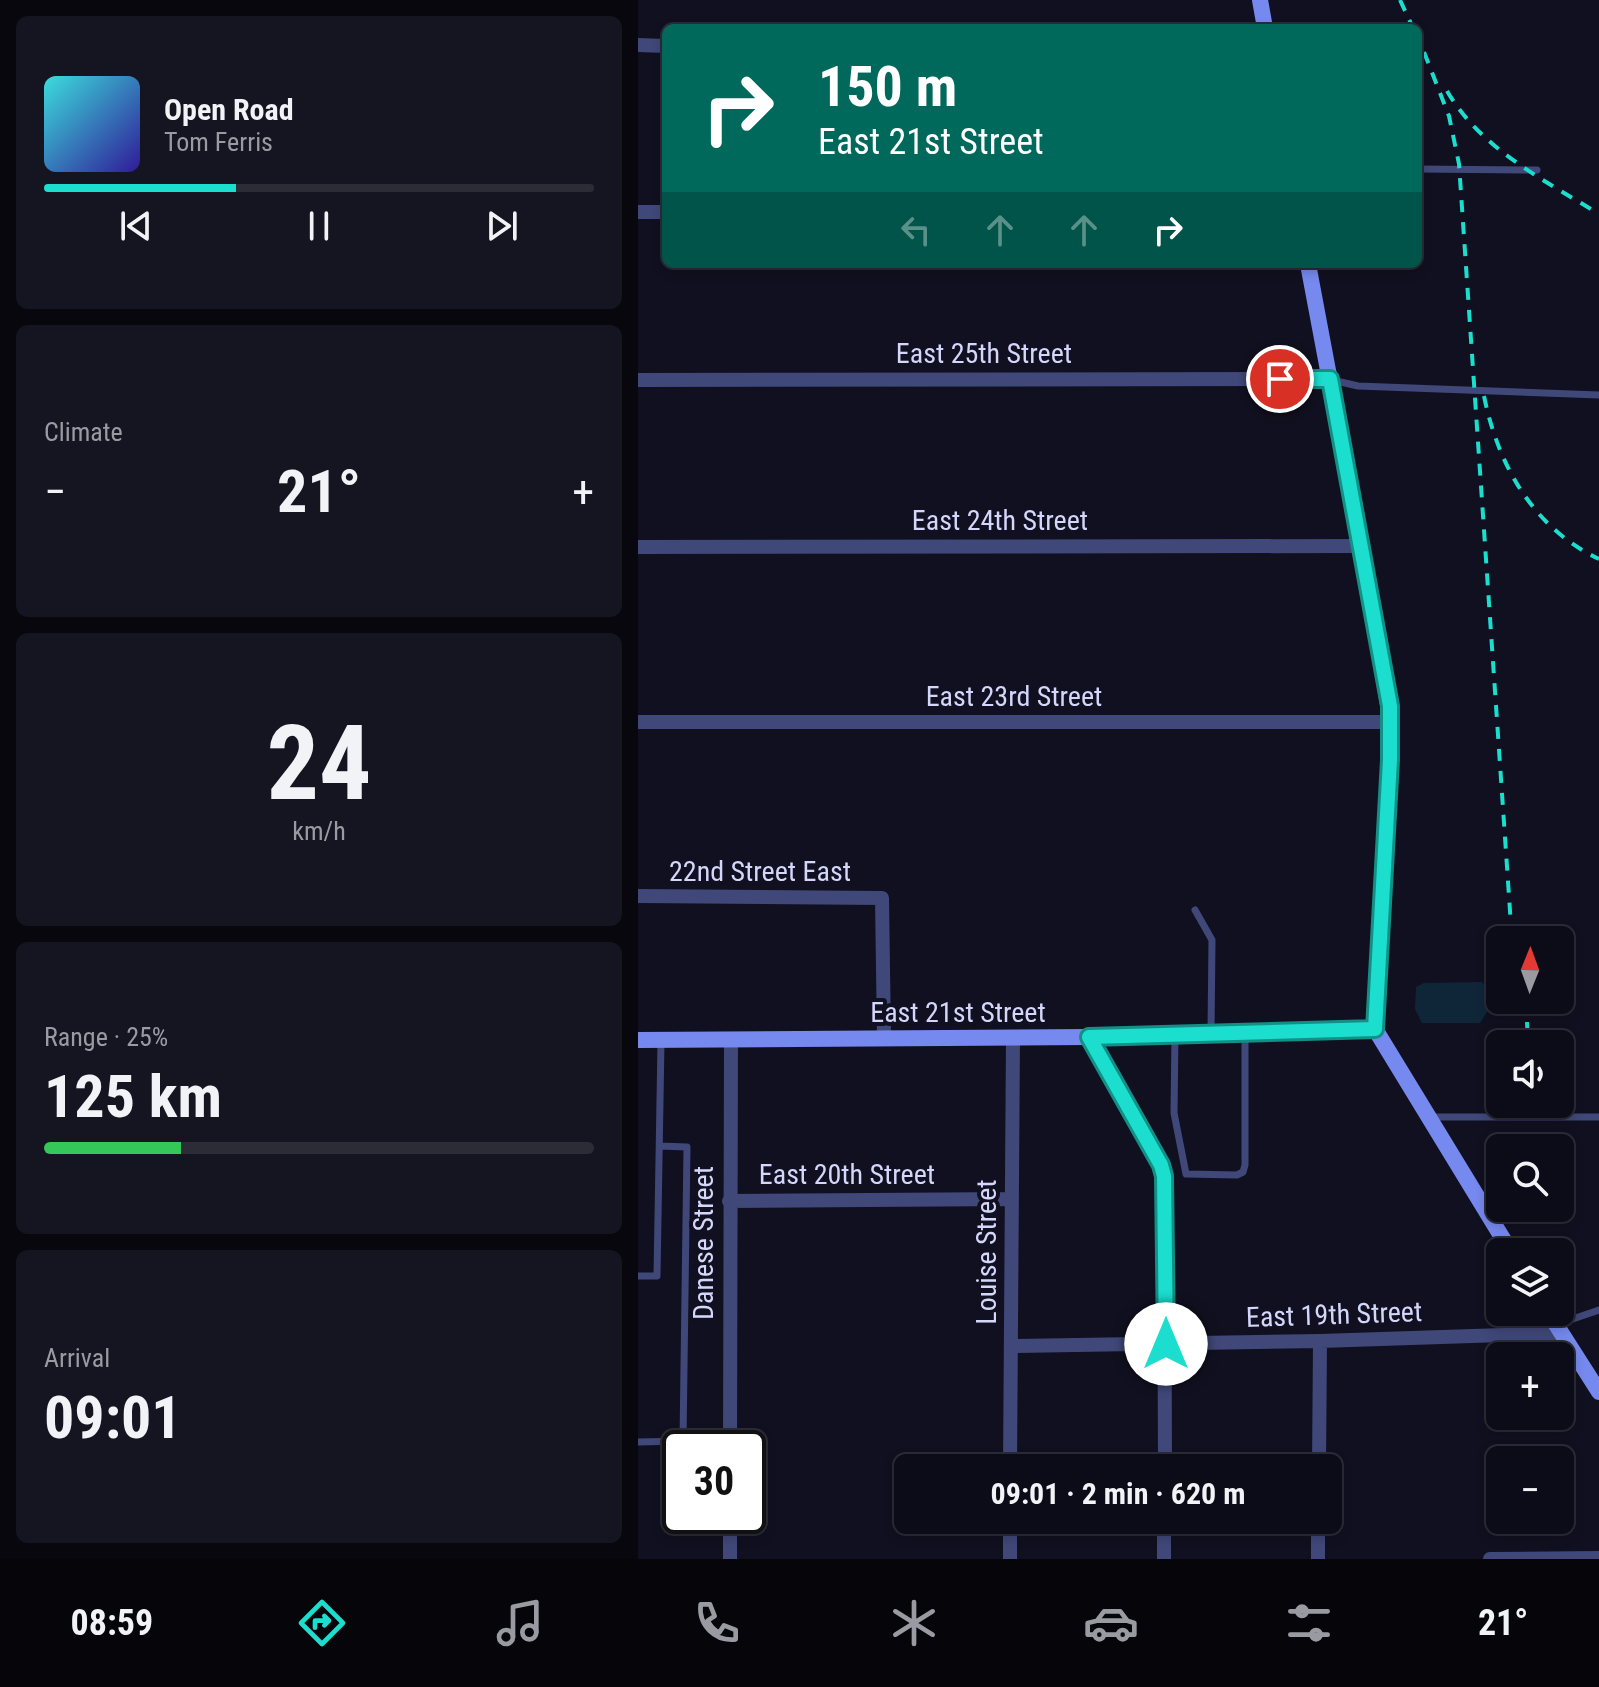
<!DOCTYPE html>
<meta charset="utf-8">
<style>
:root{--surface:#0c0c18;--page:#151521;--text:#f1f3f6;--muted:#9a9ba2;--line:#2c2c37;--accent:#1bdece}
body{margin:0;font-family:"Roboto Condensed",sans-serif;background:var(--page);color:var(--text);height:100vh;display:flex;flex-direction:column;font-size:30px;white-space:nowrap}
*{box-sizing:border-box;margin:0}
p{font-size:26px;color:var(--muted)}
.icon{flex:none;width:44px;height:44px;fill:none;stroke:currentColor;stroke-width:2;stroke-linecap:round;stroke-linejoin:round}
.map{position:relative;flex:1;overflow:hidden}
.details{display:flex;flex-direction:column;gap:16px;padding:16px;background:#07070d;width:638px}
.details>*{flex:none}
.guide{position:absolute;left:24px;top:24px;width:760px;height:244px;border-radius:12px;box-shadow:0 4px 12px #0003,0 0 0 2px var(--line);background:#00695c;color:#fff;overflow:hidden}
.needle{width:52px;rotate:1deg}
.controls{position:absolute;left:848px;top:926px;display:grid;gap:16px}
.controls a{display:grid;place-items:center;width:88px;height:88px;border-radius:12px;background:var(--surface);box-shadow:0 4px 12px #0003,0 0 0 2px var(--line);font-size:40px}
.speed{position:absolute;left:24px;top:1430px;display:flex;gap:16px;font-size:40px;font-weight:700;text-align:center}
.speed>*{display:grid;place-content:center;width:104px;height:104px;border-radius:50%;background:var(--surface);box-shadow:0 4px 12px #0003,0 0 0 2px var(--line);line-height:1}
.speed .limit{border:4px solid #111;border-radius:12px;background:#fff;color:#111}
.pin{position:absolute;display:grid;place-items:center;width:68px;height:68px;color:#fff;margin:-34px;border:4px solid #fff;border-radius:50%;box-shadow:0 2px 8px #0007}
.me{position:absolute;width:88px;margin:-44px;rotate:0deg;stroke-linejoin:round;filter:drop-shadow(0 0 6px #0008)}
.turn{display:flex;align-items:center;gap:28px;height:168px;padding:0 24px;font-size:36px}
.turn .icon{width:104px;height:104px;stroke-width:2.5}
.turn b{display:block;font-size:56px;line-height:68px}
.lanes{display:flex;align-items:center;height:76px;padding:0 24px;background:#0003;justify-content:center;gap:40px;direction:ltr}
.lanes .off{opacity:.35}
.big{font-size:60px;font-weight:700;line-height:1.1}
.details .widget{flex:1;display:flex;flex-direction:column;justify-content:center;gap:12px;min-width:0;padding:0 28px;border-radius:12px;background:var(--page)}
.details .dial{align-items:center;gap:0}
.dial b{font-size:104px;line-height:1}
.song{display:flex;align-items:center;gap:24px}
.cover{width:96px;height:96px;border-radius:12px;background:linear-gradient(135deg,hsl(180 70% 55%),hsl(250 70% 35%))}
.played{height:8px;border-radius:4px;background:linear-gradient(90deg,var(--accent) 35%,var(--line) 35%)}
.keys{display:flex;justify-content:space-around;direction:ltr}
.heat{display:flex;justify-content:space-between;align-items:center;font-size:44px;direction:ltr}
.charge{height:12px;border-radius:6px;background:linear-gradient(90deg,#34c759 25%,var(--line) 0)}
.trip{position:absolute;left:256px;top:1454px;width:448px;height:80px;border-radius:12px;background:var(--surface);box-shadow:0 4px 12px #0003,0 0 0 2px var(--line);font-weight:700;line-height:80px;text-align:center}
.tabs{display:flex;height:128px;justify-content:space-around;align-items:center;background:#05050a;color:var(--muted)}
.tabs .icon{width:56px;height:56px}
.tabs .on{color:var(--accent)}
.tabs b{font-size:36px;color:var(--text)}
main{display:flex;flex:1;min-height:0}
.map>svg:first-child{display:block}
.water{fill:#0f2639}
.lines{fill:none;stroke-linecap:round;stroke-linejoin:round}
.lane{stroke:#404879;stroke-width:7}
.street{stroke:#404879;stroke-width:14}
.secondary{stroke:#7689ee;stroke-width:16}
.rail{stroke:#1bdece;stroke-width:4;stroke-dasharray:12 10;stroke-linecap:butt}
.route-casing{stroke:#129086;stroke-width:20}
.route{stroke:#1bdece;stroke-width:14}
.labels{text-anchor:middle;stroke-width:8;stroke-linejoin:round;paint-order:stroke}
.street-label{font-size:28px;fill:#d4d6fa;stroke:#101020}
</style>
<main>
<section class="details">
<div class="widget">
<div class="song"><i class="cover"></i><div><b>Open Road</b><p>Tom Ferris</p></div></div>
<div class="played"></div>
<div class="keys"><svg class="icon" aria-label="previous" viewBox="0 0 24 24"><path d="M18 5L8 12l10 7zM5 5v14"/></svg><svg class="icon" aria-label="pause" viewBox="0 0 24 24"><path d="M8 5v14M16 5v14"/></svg><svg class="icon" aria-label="next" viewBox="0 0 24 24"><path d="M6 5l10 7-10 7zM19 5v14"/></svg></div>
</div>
<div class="widget"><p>Climate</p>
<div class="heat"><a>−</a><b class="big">21°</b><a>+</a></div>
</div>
<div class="widget dial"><b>24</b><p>km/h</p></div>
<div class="widget"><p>Range · 25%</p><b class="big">125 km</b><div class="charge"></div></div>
<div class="widget"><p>Arrival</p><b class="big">09:01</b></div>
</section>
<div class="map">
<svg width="961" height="1559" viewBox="0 0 961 1559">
<rect width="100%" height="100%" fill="#101020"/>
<!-- water -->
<path class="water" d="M 844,982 L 852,991 L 852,1007 L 842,1023 L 784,1023 L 777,1009 L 778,987 L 786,983 Z"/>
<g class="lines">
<!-- lane -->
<path class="lane" d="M 780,169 L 899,170
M 694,380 L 720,386 L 961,395
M 557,910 L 574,940 L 573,1032
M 537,1035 L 536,1113 L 548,1174 L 599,1175 L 605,1172 L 607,1165 L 607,1033
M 794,1117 L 961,1117
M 0,1276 L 19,1276 L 23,1042
M 920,1324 L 961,1310
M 0,1442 L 45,1441 L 49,1147 L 22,1146"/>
<!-- street -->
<path class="street" d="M 0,45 L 28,46
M 0,212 L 28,212
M 0,380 L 692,379
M 0,547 L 723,546
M 0,722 L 753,722
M 0,896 L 244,898 L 246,1038
M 451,1037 L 523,1165 L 526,1176 L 527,1468
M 91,1201 L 374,1199
M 374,1346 L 682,1341 L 923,1333
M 92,1448 L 93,1039
M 372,1468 L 375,1037
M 681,1468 L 682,1341
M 92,1516 L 92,1559
M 372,1559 L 372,1520
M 526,1559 L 526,1520
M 680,1559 L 680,1520
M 852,1559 L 961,1558"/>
<!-- secondary -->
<path class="secondary" d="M 622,0 L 627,28
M 670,264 L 723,546 L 753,722 L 737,1029 L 873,1252
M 0,1040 L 451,1037 L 737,1029
M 910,1312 L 961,1392"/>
<!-- rail -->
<path class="rail" d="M 762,0 L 775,28
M 786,52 L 811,116 L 821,164 L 874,940
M 809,91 C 843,149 906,180 961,214
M 846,396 C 860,465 895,528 961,559
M 888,1000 L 890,1044"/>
</g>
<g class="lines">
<!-- route casing -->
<g class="route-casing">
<path id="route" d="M 528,1344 L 526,1176 L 523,1165 L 451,1037 L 737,1029 L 752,760 L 752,706 L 692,379 L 642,379"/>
</g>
<!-- route -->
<use href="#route" class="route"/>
</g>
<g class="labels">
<!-- street labels -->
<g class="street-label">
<text x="346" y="363">East 25th Street</text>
<text x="362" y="530">East 24th Street</text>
<text x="376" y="706">East 23rd Street</text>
<text x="122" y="881">22nd Street East</text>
<text x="320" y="1022">East 21st Street</text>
<text x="209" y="1184">East 20th Street</text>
<text transform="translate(65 1243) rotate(-90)" y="10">Danese Street</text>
<text transform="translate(348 1252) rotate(-90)" y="10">Louise Street</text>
<text transform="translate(696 1314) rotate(-2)" y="10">East 19th Street</text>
</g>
</g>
</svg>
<div class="controls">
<a><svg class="needle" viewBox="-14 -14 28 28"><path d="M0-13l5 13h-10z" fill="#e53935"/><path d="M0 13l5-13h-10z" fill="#9a9ba2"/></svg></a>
<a><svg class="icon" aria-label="sound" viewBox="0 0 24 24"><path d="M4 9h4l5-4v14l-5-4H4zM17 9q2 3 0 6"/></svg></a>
<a><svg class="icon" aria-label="search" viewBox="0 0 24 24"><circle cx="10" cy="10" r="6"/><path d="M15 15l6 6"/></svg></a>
<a><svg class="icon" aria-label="layers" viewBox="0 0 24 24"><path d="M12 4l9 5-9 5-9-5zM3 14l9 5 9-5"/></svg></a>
<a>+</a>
<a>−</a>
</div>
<div class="speed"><div class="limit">30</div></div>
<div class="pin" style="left:642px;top:379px;background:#d93025"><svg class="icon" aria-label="arrive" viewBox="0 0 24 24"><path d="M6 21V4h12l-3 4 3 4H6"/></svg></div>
<svg class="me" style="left:528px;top:1344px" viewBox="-20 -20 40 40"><circle r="19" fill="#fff"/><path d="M0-13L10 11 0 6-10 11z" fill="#1bdece"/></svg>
<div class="trip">09:01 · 2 min · 620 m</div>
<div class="guide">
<div class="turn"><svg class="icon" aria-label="right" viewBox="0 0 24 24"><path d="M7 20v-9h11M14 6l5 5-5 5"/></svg><div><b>150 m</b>East 21st Street</div></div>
<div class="lanes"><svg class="icon off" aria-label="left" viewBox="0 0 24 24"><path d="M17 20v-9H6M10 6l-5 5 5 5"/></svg><svg class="icon off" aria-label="ahead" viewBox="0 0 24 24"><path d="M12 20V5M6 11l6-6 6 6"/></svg><svg class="icon off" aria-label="ahead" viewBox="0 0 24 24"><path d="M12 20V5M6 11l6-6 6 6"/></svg><svg class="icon" aria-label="right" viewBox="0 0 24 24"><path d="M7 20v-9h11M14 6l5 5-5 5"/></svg></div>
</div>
</div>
</main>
<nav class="tabs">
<b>08:59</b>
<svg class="icon on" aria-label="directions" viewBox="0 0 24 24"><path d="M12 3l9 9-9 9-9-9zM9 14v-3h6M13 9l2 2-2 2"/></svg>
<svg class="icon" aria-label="music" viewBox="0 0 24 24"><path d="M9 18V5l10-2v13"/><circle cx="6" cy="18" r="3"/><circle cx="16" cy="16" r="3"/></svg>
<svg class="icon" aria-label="phone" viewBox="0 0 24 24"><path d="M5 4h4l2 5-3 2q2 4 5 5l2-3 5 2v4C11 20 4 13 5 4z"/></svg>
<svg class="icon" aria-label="climate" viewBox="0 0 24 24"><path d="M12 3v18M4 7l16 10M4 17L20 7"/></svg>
<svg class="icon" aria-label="car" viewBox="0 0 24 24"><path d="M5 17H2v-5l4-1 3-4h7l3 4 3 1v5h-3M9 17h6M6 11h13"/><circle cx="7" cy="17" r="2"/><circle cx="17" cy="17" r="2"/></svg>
<svg class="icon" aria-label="filters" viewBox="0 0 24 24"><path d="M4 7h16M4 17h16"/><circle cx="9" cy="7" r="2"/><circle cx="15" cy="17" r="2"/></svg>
<b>21°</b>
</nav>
